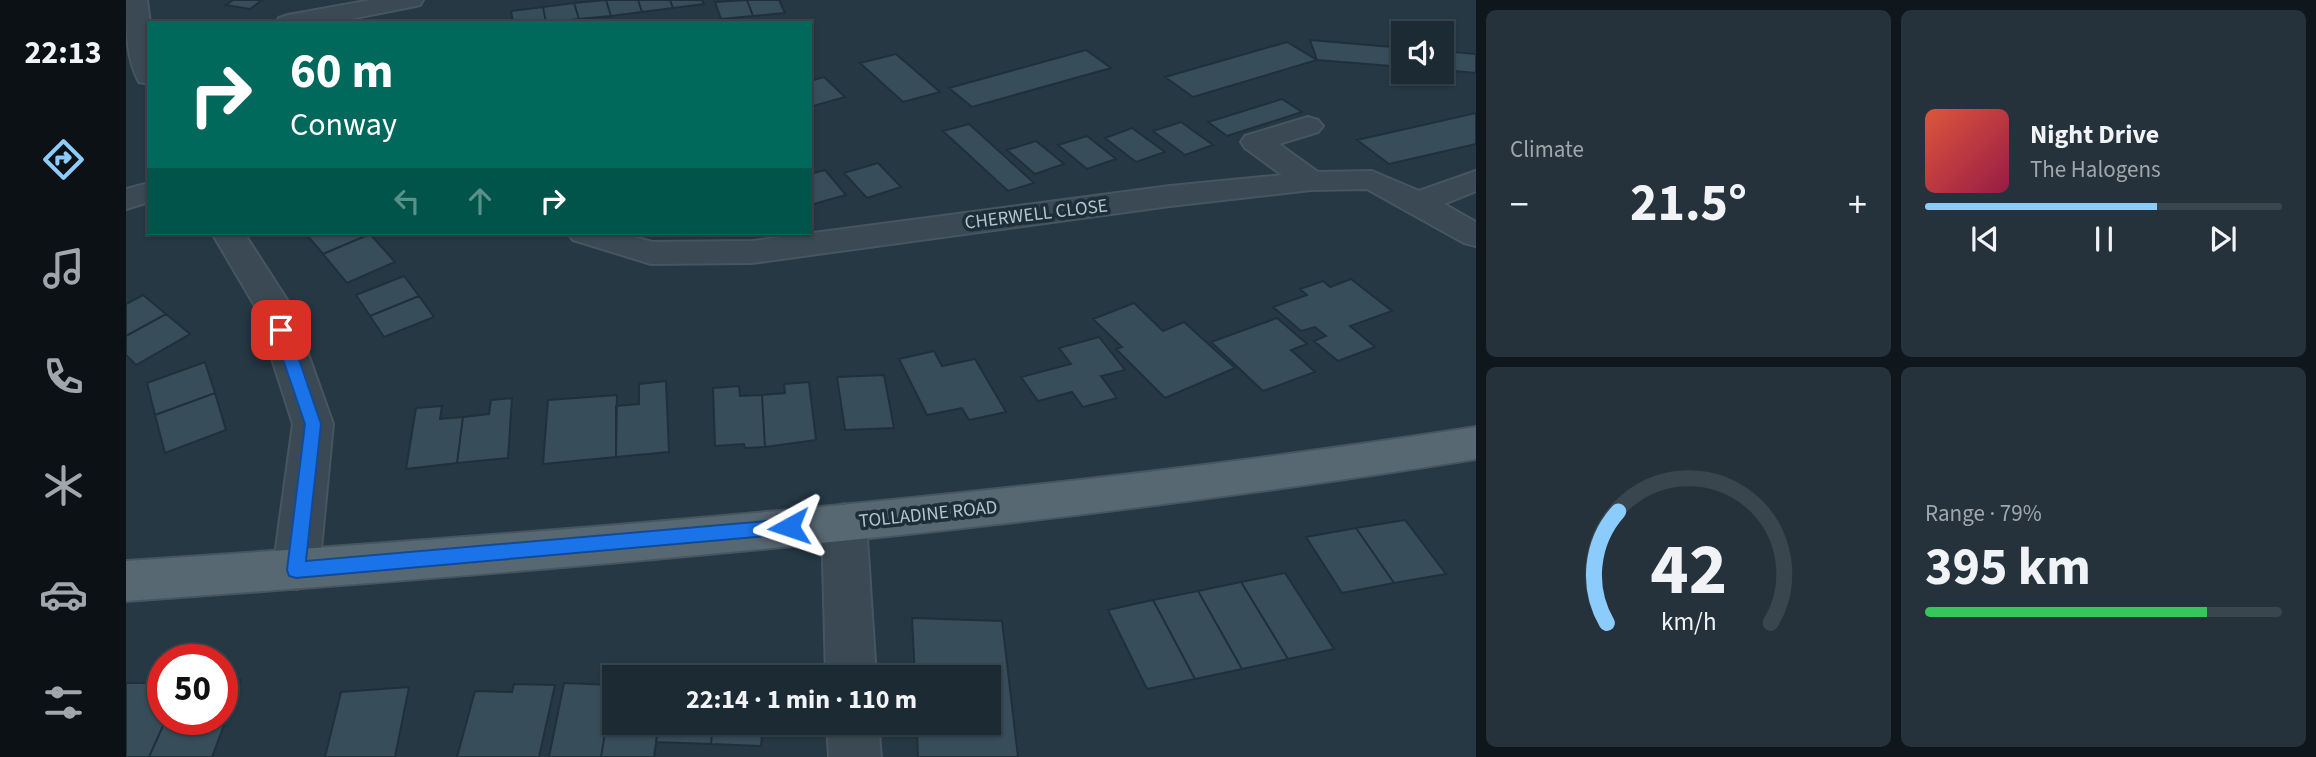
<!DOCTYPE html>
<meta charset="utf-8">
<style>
:root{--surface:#1c2a33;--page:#25323b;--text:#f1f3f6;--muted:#a0a7ac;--line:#3a464e;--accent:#8cccfd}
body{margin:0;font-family:"Source Sans 3",sans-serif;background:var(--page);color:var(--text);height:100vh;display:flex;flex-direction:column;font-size:26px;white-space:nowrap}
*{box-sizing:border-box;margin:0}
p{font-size:23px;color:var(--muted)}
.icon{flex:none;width:38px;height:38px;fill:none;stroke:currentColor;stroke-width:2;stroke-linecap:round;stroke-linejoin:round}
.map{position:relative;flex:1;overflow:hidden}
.sheet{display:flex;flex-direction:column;gap:10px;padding:10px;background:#0f171c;width:840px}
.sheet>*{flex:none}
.hud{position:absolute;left:21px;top:21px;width:665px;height:214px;border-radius:0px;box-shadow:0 2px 5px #0004,0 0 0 2px var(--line);background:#00695c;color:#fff;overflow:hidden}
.tools{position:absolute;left:1265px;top:21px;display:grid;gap:14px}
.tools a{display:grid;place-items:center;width:63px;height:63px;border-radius:0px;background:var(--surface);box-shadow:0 2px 5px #0004,0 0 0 2px var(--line);font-size:35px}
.speed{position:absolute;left:21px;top:644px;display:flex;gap:14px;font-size:35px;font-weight:700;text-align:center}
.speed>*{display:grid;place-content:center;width:91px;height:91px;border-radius:50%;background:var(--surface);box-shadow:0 2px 5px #0004,0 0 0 2px var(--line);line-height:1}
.speed .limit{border:10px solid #d22;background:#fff;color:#111}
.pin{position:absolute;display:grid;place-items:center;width:60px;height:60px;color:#fff;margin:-30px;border-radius:14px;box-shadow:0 4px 10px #0006}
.me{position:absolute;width:77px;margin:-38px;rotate:265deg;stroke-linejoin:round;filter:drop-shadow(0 0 5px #0008)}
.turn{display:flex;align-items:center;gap:24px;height:147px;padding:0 28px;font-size:32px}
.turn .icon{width:91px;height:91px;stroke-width:2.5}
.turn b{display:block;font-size:49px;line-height:60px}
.lanes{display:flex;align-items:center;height:66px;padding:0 28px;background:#0003;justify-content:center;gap:35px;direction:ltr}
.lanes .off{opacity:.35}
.big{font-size:52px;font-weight:700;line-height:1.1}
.sheet .card{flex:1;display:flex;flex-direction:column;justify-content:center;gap:10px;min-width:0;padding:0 24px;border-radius:10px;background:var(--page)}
.sheet .dial{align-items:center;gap:0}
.dial svg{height:182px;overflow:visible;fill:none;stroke:var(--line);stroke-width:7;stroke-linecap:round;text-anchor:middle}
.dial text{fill:var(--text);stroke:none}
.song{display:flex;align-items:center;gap:21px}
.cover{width:84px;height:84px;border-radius:10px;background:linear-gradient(135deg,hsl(10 70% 55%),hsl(340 70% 35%))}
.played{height:7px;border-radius:4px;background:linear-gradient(90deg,var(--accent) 65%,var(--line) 65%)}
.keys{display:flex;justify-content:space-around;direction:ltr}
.heat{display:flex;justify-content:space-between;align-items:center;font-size:38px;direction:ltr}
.charge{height:10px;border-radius:5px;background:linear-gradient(90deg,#34c759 79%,var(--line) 0)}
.sheet .tiles{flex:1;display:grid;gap:10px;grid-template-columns:repeat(2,1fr)}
.trip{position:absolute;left:476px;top:665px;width:399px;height:70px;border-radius:0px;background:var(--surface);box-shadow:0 2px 5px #0004,0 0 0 2px var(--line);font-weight:700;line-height:70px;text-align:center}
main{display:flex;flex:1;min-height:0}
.menu{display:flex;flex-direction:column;width:126px;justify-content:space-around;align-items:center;background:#0b1114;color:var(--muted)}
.menu .icon{width:49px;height:49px}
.menu .selected{color:var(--accent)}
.menu b{font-size:32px;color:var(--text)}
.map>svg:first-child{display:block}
.building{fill:#374d5a;stroke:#20303a;stroke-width:2}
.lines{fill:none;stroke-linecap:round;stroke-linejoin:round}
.minor-casing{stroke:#47555f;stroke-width:4}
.major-casing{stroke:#47555f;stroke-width:4}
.minor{fill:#3a4953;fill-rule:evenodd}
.major{fill:#586873;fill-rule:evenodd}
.route{fill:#1a73e8;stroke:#114b97;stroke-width:2}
.labels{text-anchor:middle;stroke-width:7;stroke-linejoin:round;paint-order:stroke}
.street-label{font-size:19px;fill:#b7c3cd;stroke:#1e2e38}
</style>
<main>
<nav class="menu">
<b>22:13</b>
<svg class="icon selected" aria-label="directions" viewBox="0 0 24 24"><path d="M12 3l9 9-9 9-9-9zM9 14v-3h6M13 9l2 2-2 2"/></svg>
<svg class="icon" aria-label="music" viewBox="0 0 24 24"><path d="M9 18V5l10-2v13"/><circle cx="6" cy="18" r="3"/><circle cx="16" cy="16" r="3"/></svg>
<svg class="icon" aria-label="phone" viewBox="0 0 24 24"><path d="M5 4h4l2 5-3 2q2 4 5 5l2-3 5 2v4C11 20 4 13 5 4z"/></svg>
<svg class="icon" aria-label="climate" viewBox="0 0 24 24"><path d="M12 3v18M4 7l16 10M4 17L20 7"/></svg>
<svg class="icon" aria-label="car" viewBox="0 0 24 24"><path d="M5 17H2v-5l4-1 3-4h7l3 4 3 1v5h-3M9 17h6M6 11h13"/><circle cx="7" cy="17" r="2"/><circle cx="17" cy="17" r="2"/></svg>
<svg class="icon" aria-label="filters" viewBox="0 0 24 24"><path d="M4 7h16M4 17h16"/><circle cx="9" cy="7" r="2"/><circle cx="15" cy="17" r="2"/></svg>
</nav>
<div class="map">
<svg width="1350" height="757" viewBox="0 0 1350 757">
<rect width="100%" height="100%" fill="#253844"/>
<!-- building -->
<path class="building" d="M 107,0 L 136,0 L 124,9 L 100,5 Z
M 480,0 L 512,0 L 516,12 L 485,16 Z
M 480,0 L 485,16 L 453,19 L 448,3 Z
M 512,0 L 544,0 L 547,8 L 516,12 Z
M 544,0 L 576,0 L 578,4 L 547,8 Z
M 621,0 L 653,0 L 659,13 L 627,16 Z
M 621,0 L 627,16 L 595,19 L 589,2 Z
M 448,3 L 453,19 L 420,23 L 417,7 Z
M 417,7 L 420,23 L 387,23 L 385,11 Z
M 1184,40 L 1278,48 L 1278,67 L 1191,60 Z
M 1161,42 L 1191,60 L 1067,97 L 1039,77 Z
M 960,50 L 985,68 L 846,107 L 823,88 Z
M 1316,51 L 1350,54 L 1350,73 L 1316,70 Z
M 770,54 L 814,92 L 777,102 L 734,63 Z
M 698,77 L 719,97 L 684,107 L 684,81 Z
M 1156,99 L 1176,112 L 1101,136 L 1082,122 Z
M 1350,113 L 1350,144 L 1263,164 L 1231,140 Z
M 1055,122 L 1087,145 L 1059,155 L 1027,131 Z
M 843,124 L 908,183 L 882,191 L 817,131 Z
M 1006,128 L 1039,152 L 1010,162 L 979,138 Z
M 961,136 L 990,159 L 961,169 L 932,145 Z
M 910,141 L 938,164 L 909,174 L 881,150 Z
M 752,163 L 775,187 L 741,198 L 718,173 Z
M 699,170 L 720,195 L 684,205 L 684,174 Z
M 179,233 L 243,233 L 244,234 L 197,254 Z
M 244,234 L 269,262 L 221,283 L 197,254 Z
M 278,276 L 293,296 L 244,316 L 230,295 Z
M 1225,279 L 1266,311 L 1224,326 L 1249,347 L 1212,361 L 1188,341 L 1200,336 L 1189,327 L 1175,331 L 1147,307 L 1181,295 L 1174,289 L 1197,281 L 1204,287 Z
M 17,295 L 40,314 L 0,336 L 0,304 Z
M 293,296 L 308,317 L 258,337 L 244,316 Z
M 1008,303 L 1037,331 L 1058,322 L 1109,368 L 1039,398 L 990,349 L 996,347 L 967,319 Z
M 40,314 L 64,334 L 10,365 L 0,355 L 0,336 Z
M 1151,318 L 1181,344 L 1165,350 L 1189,372 L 1137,391 L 1085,342 Z
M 973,337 L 999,370 L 975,376 L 991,398 L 957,407 L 946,392 L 912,401 L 895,377 L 945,364 L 933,348 Z
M 808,351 L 816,366 L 849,359 L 880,412 L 843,420 L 836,408 L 801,415 L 773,359 Z
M 79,362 L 89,393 L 29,415 L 21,383 Z
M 758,375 L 768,428 L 719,430 L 711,377 Z
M 540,381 L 543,452 L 490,457 L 490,406 L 513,404 L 513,384 Z
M 683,382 L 690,440 L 639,447 L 636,395 L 659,393 L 658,384 Z
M 613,386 L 614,396 L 636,395 L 639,447 L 619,448 L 618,444 L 589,446 L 587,388 Z
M 89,393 L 100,430 L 39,453 L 29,415 Z
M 491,395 L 490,457 L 417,464 L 422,400 Z
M 386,398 L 382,458 L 331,463 L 337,417 L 363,414 L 365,400 Z
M 316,406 L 314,419 L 337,417 L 331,463 L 280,469 L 290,408 Z
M 1279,520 L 1320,574 L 1268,583 L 1230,528 Z
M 1230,528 L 1268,583 L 1216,593 L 1180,537 Z
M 1159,573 L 1208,649 L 1162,659 L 1115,582 Z
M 1115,582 L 1162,659 L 1116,669 L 1072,591 Z
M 1072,591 L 1116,669 L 1069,679 L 1027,600 Z
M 1027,600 L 1069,679 L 1021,689 L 982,610 Z
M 786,618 L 876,621 L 892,757 L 792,757 L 791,732 L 812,733 L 811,723 L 863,723 L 863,677 L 789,677 Z
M 540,671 L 593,673 L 592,677 L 539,677 Z
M 593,673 L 640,674 L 640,677 L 592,677 Z
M 115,680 L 86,757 L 23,757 L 40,719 L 96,719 L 96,681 Z
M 0,683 L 37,683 L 37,719 L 40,719 L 23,757 L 0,757 Z
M 438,683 L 487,685 L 475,757 L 423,757 Z
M 388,684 L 429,685 L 413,757 L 331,757 L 349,691 L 386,692 Z
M 487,685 L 488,723 L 533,723 L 528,757 L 475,757 Z
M 283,687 L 269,757 L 199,757 L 215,692 Z
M 533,723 L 587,723 L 585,744 L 530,742 Z
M 587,723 L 637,723 L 635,746 L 585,744 Z"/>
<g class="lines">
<!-- minor casing -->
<g class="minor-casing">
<path id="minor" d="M 0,0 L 21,0 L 24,23 L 23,84 L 13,82 C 0,58 0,27 0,0 Z
M 245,0 L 297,0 L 294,5 L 285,7 L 204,23 L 149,23 L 153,18 L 162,15 Z
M 1182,117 L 1192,120 L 1197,126 L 1192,132 L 1153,144 L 1192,172 L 1246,171 L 1293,191 L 1350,171 L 1350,191 L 1318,204 L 1350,222 L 1350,246 L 1338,243 L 1241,189 L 1185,190 L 1044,206 L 626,263 L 525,264 L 447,240 L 442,233 L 494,233 L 526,242 L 626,241 L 1044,186 L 1156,175 L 1119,148 L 1115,142 L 1119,136 Z
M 23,183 L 23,202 L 0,209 L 0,189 Z
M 86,233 L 118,233 L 165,306 L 207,424 L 193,570 L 186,584 L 170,589 L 154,584 L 147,570 L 167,424 L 129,306 Z
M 718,504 L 733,509 L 740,522 L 750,677 L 700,677 L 696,522 L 703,509 Z
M 701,723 L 752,723 L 755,757 L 703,757 Z"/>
</g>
<!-- major casing -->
<g class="major-casing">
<path id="major" d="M 1350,427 L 1350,459 C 903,531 451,569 0,601 L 0,561 C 451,531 903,496 1350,427 Z"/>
</g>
<!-- minor -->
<use href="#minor" class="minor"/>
<!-- major -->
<use href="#major" class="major"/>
</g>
<!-- route -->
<path class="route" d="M 155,324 L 163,330 L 195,424 L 180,561 L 663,519 L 670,522 L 673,527 L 670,532 L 663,534 L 170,578 L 163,576 L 161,570 L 179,424 L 147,330 Z"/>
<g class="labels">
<!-- street labels -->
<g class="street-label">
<text transform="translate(910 213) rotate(-7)" y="7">CHERWELL CLOSE</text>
<text transform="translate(802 513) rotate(-6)" y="7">TOLLADINE ROAD</text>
</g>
</g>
</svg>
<div class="tools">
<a><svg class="icon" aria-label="sound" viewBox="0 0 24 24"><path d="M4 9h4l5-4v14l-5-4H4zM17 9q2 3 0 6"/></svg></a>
</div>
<div class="speed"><div class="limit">50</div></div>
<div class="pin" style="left:155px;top:330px;background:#d93025"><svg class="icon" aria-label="arrive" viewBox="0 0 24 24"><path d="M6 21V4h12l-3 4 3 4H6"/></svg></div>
<svg class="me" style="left:663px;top:527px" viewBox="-20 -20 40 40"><path d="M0-17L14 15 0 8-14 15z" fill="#1a73e8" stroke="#fff" stroke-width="4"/></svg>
<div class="trip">22:14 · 1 min · 110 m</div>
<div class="hud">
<div class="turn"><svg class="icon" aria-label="right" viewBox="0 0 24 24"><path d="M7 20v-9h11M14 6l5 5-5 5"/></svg><div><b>60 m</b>Conway</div></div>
<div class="lanes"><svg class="icon off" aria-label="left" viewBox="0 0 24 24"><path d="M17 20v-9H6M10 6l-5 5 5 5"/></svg><svg class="icon off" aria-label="ahead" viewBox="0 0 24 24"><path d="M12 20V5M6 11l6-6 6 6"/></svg><svg class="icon" aria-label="right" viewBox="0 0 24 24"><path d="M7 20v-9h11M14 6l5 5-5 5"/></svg></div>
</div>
</div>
<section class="sheet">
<div class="tiles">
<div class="card"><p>Climate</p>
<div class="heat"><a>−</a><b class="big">21.5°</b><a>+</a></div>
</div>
<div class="card">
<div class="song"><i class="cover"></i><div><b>Night Drive</b><p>The Halogens</p></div></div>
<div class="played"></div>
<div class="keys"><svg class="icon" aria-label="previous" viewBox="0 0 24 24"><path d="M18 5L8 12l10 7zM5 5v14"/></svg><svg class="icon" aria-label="pause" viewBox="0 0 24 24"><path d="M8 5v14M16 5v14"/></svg><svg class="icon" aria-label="next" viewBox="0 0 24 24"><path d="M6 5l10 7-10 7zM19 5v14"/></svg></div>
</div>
<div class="card dial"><svg viewBox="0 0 100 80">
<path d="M14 69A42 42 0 1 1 86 69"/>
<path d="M14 69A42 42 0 0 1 19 20" stroke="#8cccfd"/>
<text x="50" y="56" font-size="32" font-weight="700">42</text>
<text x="50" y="72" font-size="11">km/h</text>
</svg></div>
<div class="card"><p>Range · 79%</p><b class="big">395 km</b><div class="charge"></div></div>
</div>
</section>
</main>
